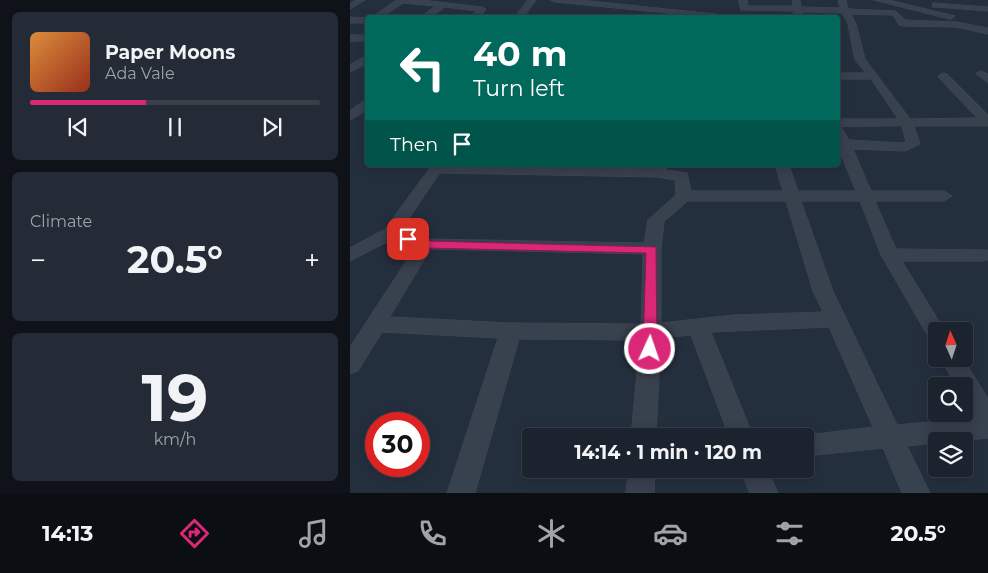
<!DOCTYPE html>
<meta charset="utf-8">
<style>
:root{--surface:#1b232e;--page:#242b36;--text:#f1f3f6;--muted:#a0a4aa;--line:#39404a;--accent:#db2777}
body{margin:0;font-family:Montserrat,sans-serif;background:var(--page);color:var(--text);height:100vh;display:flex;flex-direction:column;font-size:19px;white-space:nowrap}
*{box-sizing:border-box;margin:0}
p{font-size:16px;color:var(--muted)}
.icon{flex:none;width:28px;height:28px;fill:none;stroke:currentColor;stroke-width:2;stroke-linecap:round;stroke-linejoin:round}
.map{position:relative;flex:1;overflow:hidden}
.side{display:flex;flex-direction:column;gap:12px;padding:12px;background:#0f1319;width:350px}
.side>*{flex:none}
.guide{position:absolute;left:15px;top:15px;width:475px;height:152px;border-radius:5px;box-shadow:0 2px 12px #0003,0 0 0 1px var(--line);background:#00695c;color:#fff;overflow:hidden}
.needle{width:32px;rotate:357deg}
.buttons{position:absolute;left:578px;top:322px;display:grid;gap:10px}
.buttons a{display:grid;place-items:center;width:45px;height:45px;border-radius:5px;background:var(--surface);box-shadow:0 2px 12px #0003,0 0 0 1px var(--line);font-size:25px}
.speed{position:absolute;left:15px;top:412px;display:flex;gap:10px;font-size:25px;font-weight:700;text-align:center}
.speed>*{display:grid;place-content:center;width:65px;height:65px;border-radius:50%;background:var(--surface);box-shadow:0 2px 12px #0003,0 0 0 1px var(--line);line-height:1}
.speed .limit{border:8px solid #d22;background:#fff;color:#111}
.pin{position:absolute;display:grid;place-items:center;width:42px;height:42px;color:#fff;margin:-21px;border-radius:10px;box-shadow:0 2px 8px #0006}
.me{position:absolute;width:55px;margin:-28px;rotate:3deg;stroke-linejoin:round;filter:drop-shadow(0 0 4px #0008)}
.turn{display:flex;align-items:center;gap:18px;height:105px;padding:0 25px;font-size:22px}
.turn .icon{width:65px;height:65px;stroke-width:2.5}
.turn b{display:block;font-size:35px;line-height:42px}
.then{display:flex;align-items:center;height:48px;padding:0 25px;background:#0003;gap:10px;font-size:19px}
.big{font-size:38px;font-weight:700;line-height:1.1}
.side .widget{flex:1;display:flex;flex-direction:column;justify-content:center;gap:8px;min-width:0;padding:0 18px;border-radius:8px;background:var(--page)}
.side .dial{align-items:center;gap:0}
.dial b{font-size:65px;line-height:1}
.song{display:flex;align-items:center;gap:15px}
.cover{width:60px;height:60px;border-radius:8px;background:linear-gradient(135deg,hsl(30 70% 55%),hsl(10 70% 35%))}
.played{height:5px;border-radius:2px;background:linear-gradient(90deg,var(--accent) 40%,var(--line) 40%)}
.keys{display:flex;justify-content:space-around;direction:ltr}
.heat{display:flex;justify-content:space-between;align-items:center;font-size:28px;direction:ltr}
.trip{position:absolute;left:172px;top:428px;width:292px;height:50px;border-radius:5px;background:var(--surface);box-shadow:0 2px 12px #0003,0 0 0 1px var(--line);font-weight:700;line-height:50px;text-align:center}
.dock{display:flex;height:80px;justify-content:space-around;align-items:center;background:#0b0e12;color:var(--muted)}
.dock .icon{width:35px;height:35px}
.dock .current{color:var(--accent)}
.dock b{font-size:22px;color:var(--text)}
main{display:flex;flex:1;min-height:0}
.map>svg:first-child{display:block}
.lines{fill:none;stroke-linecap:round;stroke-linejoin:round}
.street-casing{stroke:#414a57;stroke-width:1}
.street{fill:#38414e;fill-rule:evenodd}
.route{fill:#db2777;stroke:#8e194d}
</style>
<main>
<section class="side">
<div class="widget">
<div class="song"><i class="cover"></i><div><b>Paper Moons</b><p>Ada Vale</p></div></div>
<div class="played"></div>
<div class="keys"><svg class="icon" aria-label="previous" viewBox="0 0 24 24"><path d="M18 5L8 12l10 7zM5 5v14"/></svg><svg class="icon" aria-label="pause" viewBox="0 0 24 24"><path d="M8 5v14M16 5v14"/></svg><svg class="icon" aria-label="next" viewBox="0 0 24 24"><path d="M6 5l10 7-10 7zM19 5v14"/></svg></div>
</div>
<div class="widget"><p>Climate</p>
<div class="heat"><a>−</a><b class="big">20.5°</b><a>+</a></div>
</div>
<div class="widget dial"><b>19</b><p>km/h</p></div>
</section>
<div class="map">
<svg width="638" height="493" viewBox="0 0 638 493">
<rect width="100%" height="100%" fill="#242f3e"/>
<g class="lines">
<!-- street casing -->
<g class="street-casing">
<path id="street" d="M 6,0 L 15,0 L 0,9 L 0,4 Z
M 47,0 L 72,0 L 132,7 L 136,9 L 129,18 L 120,18 L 126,11 L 95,7 L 80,18 L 70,18 L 85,6 L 53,3 L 31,18 L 21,18 Z
M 178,0 L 186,0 L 173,18 L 164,18 Z
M 201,0 L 230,0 L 403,18 L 367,18 L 205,2 Z
M 389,0 L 397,0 L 398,6 L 443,6 L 442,0 L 450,0 L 451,7 L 490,8 L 488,0 L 496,0 L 498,9 L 546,11 L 555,20 L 606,22 L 638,28 L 638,34 L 606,27 L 552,26 L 549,25 L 543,15 L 501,14 L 506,24 L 515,59 L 560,119 L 627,118 L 589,78 L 588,76 L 593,73 L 597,74 L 638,115 L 638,126 L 564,126 L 570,144 L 555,151 L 503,149 L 521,191 L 594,191 L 602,196 L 594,201 L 525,201 L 546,249 L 638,250 L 638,260 L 634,261 L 552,261 L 595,331 L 586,331 L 586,341 L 579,338 L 531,255 L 510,201 L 451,201 L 483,291 L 547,425 L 624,418 L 614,399 L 614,386 L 606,386 L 591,359 L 613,359 L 638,398 L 638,438 L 557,446 L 580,493 L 552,493 L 533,448 L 456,456 L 456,436 L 449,436 L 523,427 L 479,327 L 361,332 L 403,436 L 379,436 L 341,335 L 311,338 L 306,436 L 281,436 L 290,340 L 169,339 L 125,493 L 97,493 L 148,338 L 32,332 L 8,371 L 0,374 L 0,347 L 66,246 L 43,239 L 0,261 L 0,248 L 35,229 L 82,165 L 301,169 L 302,165 L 316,165 L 316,170 L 337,173 L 341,191 L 433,191 L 425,165 L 439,165 L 448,191 L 506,191 L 488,148 L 488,119 L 548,119 L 521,79 L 488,79 L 488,73 L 516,73 L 505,60 L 498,24 L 492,13 L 452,12 L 453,18 L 445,18 L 443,11 L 391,10 ZM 552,126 L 556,142 L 554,143 L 499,140 L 491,127 ZM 90,173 L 308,177 L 325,180 L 326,195 L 298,220 L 294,243 L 77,239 L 51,231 ZM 338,201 L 436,201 L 463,291 L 473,312 L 384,315 L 311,323 L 311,249 L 314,222 ZM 81,249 L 293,254 L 291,324 L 161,323 L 40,317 Z
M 524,0 L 539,0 L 605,16 L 601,19 Z
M 583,3 L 638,7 L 638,11 L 586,7 L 583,7 Z
M 0,17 L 18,18 L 18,23 L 0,23 Z
M 0,35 L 18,35 L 18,41 L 0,41 Z
M 18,55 L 18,63 L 0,72 L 0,65 Z
M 631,71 L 638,74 L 638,83 L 626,74 Z
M 14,101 L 18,101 L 18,110 L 0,120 L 0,111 Z
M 279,469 L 305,469 L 304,493 L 276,493 Z
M 391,469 L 417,469 L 428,493 L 400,493 Z"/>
</g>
<!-- street -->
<use href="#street" class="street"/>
</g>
<!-- route -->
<path class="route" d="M 58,235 L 77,241 L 306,247 L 307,349 L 305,353 L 295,353 L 293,349 L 296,253 L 76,248 L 55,241 L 55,236 Z"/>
</svg>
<div class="buttons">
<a><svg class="needle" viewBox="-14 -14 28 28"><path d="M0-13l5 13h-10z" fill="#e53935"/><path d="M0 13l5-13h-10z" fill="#a0a4aa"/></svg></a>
<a><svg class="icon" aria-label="search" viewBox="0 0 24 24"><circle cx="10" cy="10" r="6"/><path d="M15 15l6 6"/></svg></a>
<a><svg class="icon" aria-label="layers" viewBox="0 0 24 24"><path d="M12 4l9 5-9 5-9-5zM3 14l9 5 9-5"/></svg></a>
</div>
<div class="speed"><div class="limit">30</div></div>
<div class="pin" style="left:58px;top:239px;background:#d93025"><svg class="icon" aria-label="arrive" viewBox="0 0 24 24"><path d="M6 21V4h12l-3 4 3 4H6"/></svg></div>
<svg class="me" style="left:300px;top:349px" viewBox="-20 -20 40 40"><circle r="17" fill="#db2777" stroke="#fff" stroke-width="3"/><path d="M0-11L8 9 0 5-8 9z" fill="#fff"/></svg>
<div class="trip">14:14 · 1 min · 120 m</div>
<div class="guide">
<div class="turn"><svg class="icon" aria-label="left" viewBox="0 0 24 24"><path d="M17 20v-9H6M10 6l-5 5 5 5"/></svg><div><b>40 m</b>Turn left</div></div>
<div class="then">Then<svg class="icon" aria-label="arrive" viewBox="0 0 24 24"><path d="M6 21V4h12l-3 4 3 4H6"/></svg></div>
</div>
</div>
</main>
<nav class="dock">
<b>14:13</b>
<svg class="icon current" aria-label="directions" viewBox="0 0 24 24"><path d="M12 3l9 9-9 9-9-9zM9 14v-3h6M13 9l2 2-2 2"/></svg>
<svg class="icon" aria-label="music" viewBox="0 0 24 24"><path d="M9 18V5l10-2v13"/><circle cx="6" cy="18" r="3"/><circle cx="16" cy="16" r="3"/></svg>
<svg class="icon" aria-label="phone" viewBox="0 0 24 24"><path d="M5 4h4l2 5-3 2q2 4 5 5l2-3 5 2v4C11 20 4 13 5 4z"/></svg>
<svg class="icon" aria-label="climate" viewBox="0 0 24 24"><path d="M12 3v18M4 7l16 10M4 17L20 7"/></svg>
<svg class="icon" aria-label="car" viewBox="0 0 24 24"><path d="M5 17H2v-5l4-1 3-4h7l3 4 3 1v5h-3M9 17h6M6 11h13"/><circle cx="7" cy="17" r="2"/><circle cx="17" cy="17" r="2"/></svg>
<svg class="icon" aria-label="filters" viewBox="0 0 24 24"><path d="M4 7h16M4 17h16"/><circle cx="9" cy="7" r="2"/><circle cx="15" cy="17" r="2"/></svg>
<b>20.5°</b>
</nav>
